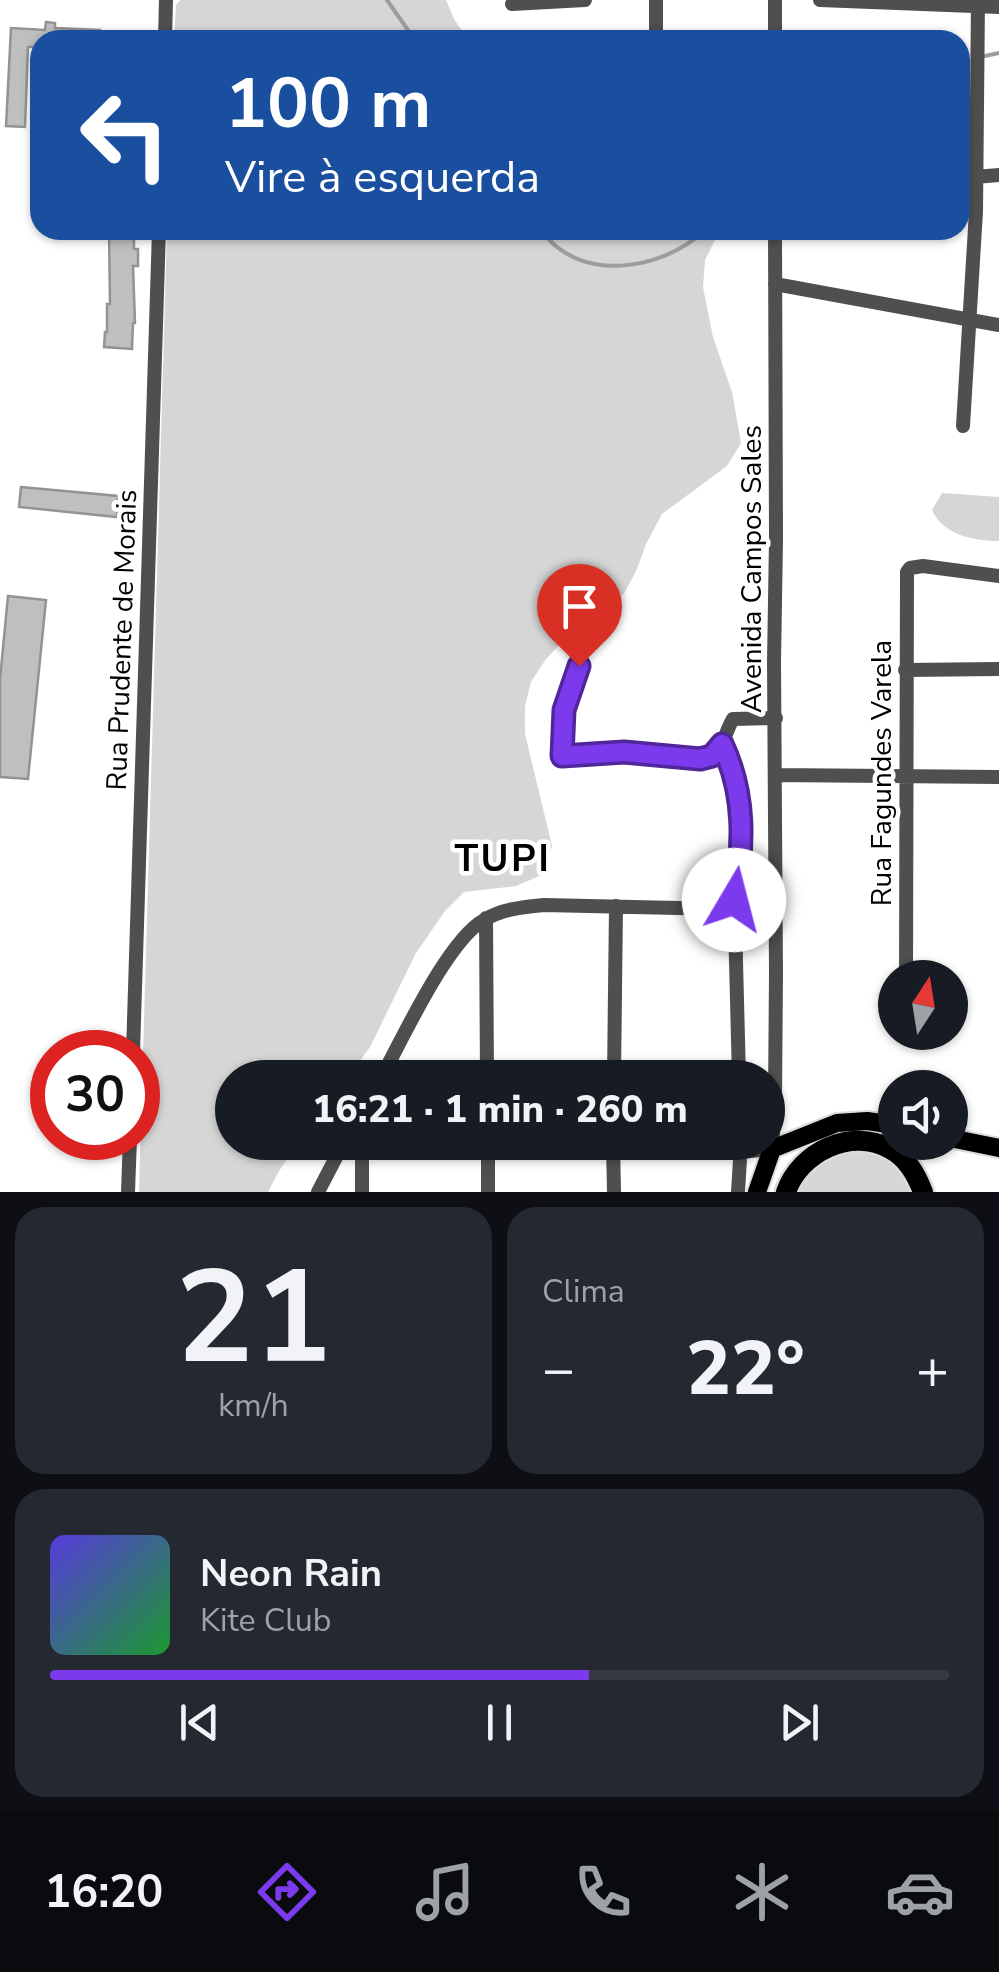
<!DOCTYPE html>
<html lang="pt">
<meta charset="utf-8">
<style>
:root{--surface:#171b24;--page:#242831;--text:#f1f3f6;--muted:#9ea1a6;--line:#363941;--accent:#7c3aed}
body{margin:0;font-family:"Nunito Sans",sans-serif;background:var(--page);color:var(--text);height:100vh;display:flex;flex-direction:column;font-size:38px;white-space:nowrap}
*{box-sizing:border-box;margin:0}
p{font-size:32px;color:var(--muted)}
.icon{flex:none;width:55px;height:55px;fill:none;stroke:currentColor;stroke-width:2;stroke-linecap:round;stroke-linejoin:round}
.map{position:relative;height:1192px;overflow:hidden}
.side{display:flex;flex-direction:column;gap:15px;padding:15px;background:#0d0f14;flex:1}
.side>*{flex:none}
.top-card{position:absolute;left:30px;top:30px;width:940px;height:210px;border-radius:30px;box-shadow:0 2px 8px #0004;background:#1a4fa0;color:#fff;overflow:hidden}
.needle{width:65px;rotate:12deg}
.buttons{position:absolute;left:878px;top:960px;display:grid;gap:20px}
.buttons a{display:grid;place-items:center;width:90px;height:90px;border-radius:50%;background:var(--surface);box-shadow:0 2px 8px #0004;font-size:50px}
.speed{position:absolute;left:30px;top:1030px;display:flex;gap:20px;font-size:50px;font-weight:700;text-align:center}
.speed>*{display:grid;place-content:center;width:130px;height:130px;border-radius:50%;background:var(--surface);box-shadow:0 2px 8px #0004;line-height:1}
.speed .limit{border:15px solid #d22;background:#fff;color:#111}
.pin{position:absolute;display:grid;place-items:center;width:85px;height:85px;color:#fff;margin:-102px -42px;border-radius:50% 50% 50% 0;rotate:-45deg;box-shadow:0 0 10px #0007}
.pin .icon{rotate:45deg}
.me{position:absolute;width:110px;margin:-55px;rotate:8deg;stroke-linejoin:round;filter:drop-shadow(0 0 8px #0008)}
.turn{display:flex;align-items:center;gap:35px;height:210px;padding:0 30px;font-size:45px}
.turn .icon{width:130px;height:130px;stroke-width:2.5}
.turn b{display:block;font-size:70px;line-height:85px}
.big{font-size:75px;font-weight:800;line-height:1.1}
.side .tile{flex:1;display:flex;flex-direction:column;justify-content:center;gap:15px;min-width:0;padding:0 35px;border-radius:30px;background:var(--page)}
.side .dial{align-items:center;gap:0}
.dial b{font-size:130px;line-height:1}
.song{display:flex;align-items:center;gap:30px}
.cover{width:120px;height:120px;border-radius:15px;background:linear-gradient(135deg,hsl(250 70% 55%),hsl(130 70% 35%))}
.played{height:10px;border-radius:5px;background:linear-gradient(90deg,var(--accent) 60%,var(--line) 60%)}
.keys{display:flex;justify-content:space-around;direction:ltr}
.heat{display:flex;justify-content:space-between;align-items:center;font-size:55px;direction:ltr}
.side .tiles{flex:1;display:grid;gap:15px;grid-template-columns:1fr 1fr}
.tile:last-child{grid-column:span 2}
.trip{position:absolute;left:215px;top:1060px;width:570px;height:100px;border-radius:50px;background:var(--surface);box-shadow:0 2px 8px #0004;font-weight:800;line-height:100px;text-align:center}
.dock{display:flex;height:160px;justify-content:space-around;align-items:center;background:#090b0e;color:var(--muted)}
.dock .icon{width:70px;height:70px}
.dock .active{color:var(--accent)}
.dock b{font-size:45px;color:var(--text)}
.map>svg:first-child{display:block}
.green{fill:#d6d6d6}
.lines{fill:none;stroke-linecap:round;stroke-linejoin:round}
.stream{stroke:#9d9d9d;stroke-width:4}
.building{fill:#bfbfbf;stroke:#939393;stroke-width:2.5}
.major-casing{stroke:#dbdbdb;stroke-width:22}
.highway-casing{stroke:#dbdbdb;stroke-width:25}
.minor{stroke:#4f4f4f;stroke-width:14}
.major{stroke:#000;stroke-width:18}
.highway{stroke:#000;stroke-width:20}
.route-casing{stroke:#51269a;stroke-width:25}
.route{stroke:#7c3aed;stroke-width:18}
.labels{text-anchor:middle;stroke-width:9;stroke-linejoin:round;paint-order:stroke}
.street-label{font-size:28px;fill:#000;stroke:#fff}
.district-label{font-size:38px;font-weight:bold;letter-spacing:2.5px;fill:#000;stroke:#fff}
</style>
<div class="map">
<svg width="999" height="1192" viewBox="0 0 999 1192">
<rect width="100%" height="100%" fill="#fff"/>
<!-- green -->
<path class="green" d="M 180,0 L 446,0 L 454,19 L 468,40 L 174,40 L 176,5 Z
M 167,230 L 587,230 L 590,233 L 620,230 L 720,230 L 705,260 L 703,287 L 713,337 L 732,392 L 741,443 L 727,466 L 662,514 L 646,544 L 637,569 L 625,592 L 608,611 L 564,640 L 546,659 L 531,682 L 525,706 L 525,734 L 552,846 L 544,874 L 516,886 L 464,892 L 445,911 L 416,953 L 370,1047 L 348,1077 L 232,1078 L 232,1142 L 298,1143 L 279,1171 L 268,1192 L 139,1192 Z
M 942,493 L 999,497 L 999,541 C 974,541 943,535 932,510 Z
M 850,1149 C 890,1153 893,1158 914,1192 L 795,1192 C 809,1165 822,1160 850,1149 Z"/>
<g class="lines">
<!-- stream -->
<path class="stream" d="M 387,0 L 415,40
M 985,56 L 999,53
M 960,64 L 961,64
M 541,230 C 579,284 662,271 705,230"/>
</g>
<!-- building -->
<path class="building" d="M 46,22 L 55,23 L 55,28 L 100,30 L 99,40 L 40,40 L 40,47 L 28,47 L 25,127 L 6,126 L 11,28 L 45,30 Z
M 109,230 L 134,230 L 134,249 L 138,249 L 138,266 L 133,266 L 135,323 L 133,323 L 132,349 L 104,347 L 105,332 L 107,332 L 107,304 L 110,304 Z
M 21,487 L 118,496 L 117,517 L 19,507 Z
M 8,596 L 46,600 L 28,779 L 0,777 L 0,679 Z"/>
<g class="lines">
<!-- major casing -->
<g class="major-casing">
<path id="major" d="M 950,1138 L 999,1148
M 757,1192 L 772,1149 L 837,1123 L 867,1121 L 895,1125"/>
</g>
<!-- highway casing -->
<g class="highway-casing">
<path id="highway" d="M 786,1192 C 800,1152 851,1127 890,1149 C 907,1158 916,1174 923,1192"/>
</g>
<!-- minor -->
<path class="minor" d="M 656,0 L 656,40
M 775,0 L 775,40
M 820,0 L 999,7
M 512,4 L 585,0
M 165,40 L 166,0
M 975,177 L 999,175
M 775,284 L 999,325
M 963,426 L 976,211 L 978,0
M 579,667 L 564,710 L 562,757 C 580,755 600,751 618,752 C 641,752 696,768 714,754 C 724,746 726,730 733,719 L 776,718
M 905,670 L 999,669
M 722,743 C 748,802 744,851 733,912 L 735,922 L 739,1078
M 776,775 L 999,777
M 486,918 L 487,1078
M 906,978 L 907,572 L 910,568 L 923,566 L 999,576
M 133,1052 L 159,230
M 381,1078 C 403,1038 447,941 484,920 C 502,909 523,907 544,905 L 722,909 L 733,912
M 614,1078 L 616,906
M 613,1143 L 614,1192
M 338,1153 L 741,1152 L 772,1149 L 775,1101 L 776,973 L 774,662 L 776,539 L 775,230
M 128,1192 L 130,1138
M 318,1192 L 344,1142
M 362,1192 L 362,1155
M 488,1192 L 488,1142
M 738,1192 L 741,1143"/>
<!-- major -->
<use href="#major" class="major"/>
<!-- highway -->
<use href="#highway" class="highway"/>
</g>
<g class="lines">
<!-- route casing -->
<g class="route-casing">
<path id="route" d="M 579,666 L 564,710 L 562,756 L 624,752 L 700,759 L 712,756 L 722,744 C 746,795 744,846 734,900"/>
</g>
<!-- route -->
<use href="#route" class="route"/>
</g>
<g class="labels">
<!-- street labels -->
<g class="street-label">
<text transform="translate(751 569) rotate(-90)" y="10">Avenida Campos Sales</text>
<text transform="translate(121 640) rotate(-88)" y="10">Rua Prudente de Morais</text>
<text transform="translate(881 773) rotate(-90)" y="10">Rua Fagundes Varela</text>
</g>
<!-- district labels -->
<g class="district-label">
<text x="503" y="871">TUPI</text>
</g>
</g>
</svg>
<div class="buttons">
<a><svg class="needle" viewBox="-14 -14 28 28"><path d="M0-13l5 13h-10z" fill="#e53935"/><path d="M0 13l5-13h-10z" fill="#9ea1a6"/></svg></a>
<a><svg class="icon" aria-label="sound" viewBox="0 0 24 24"><path d="M4 9h4l5-4v14l-5-4H4zM17 9q2 3 0 6"/></svg></a>
</div>
<div class="speed"><div class="limit">30</div></div>
<div class="pin" style="left:579px;top:666px;background:#d93025"><svg class="icon" aria-label="arrive" viewBox="0 0 24 24"><path d="M6 21V4h12l-3 4 3 4H6"/></svg></div>
<svg class="me" style="left:734px;top:900px" viewBox="-20 -20 40 40"><circle r="19" fill="#fff"/><path d="M0-13L10 11 0 6-10 11z" fill="#7c3aed"/></svg>
<div class="trip">16:21 · 1 min · 260 m</div>
<div class="top-card">
<div class="turn"><svg class="icon" aria-label="left" viewBox="0 0 24 24"><path d="M17 20v-9H6M10 6l-5 5 5 5"/></svg><div><b>100 m</b>Vire à esquerda</div></div>
</div>
</div>
<section class="side">
<div class="tiles">
<div class="tile dial"><b>21</b><p>km/h</p></div>
<div class="tile"><p>Clima</p>
<div class="heat"><a>−</a><b class="big">22°</b><a>+</a></div>
</div>
<div class="tile">
<div class="song"><i class="cover"></i><div><b>Neon Rain</b><p>Kite Club</p></div></div>
<div class="played"></div>
<div class="keys"><svg class="icon" aria-label="previous" viewBox="0 0 24 24"><path d="M18 5L8 12l10 7zM5 5v14"/></svg><svg class="icon" aria-label="pause" viewBox="0 0 24 24"><path d="M8 5v14M16 5v14"/></svg><svg class="icon" aria-label="next" viewBox="0 0 24 24"><path d="M6 5l10 7-10 7zM19 5v14"/></svg></div>
</div>
</div>
</section>
<nav class="dock">
<b>16:20</b>
<svg class="icon active" aria-label="directions" viewBox="0 0 24 24"><path d="M12 3l9 9-9 9-9-9zM9 14v-3h6M13 9l2 2-2 2"/></svg>
<svg class="icon" aria-label="music" viewBox="0 0 24 24"><path d="M9 18V5l10-2v13"/><circle cx="6" cy="18" r="3"/><circle cx="16" cy="16" r="3"/></svg>
<svg class="icon" aria-label="phone" viewBox="0 0 24 24"><path d="M5 4h4l2 5-3 2q2 4 5 5l2-3 5 2v4C11 20 4 13 5 4z"/></svg>
<svg class="icon" aria-label="climate" viewBox="0 0 24 24"><path d="M12 3v18M4 7l16 10M4 17L20 7"/></svg>
<svg class="icon" aria-label="car" viewBox="0 0 24 24"><path d="M5 17H2v-5l4-1 3-4h7l3 4 3 1v5h-3M9 17h6M6 11h13"/><circle cx="7" cy="17" r="2"/><circle cx="17" cy="17" r="2"/></svg>
</nav>
